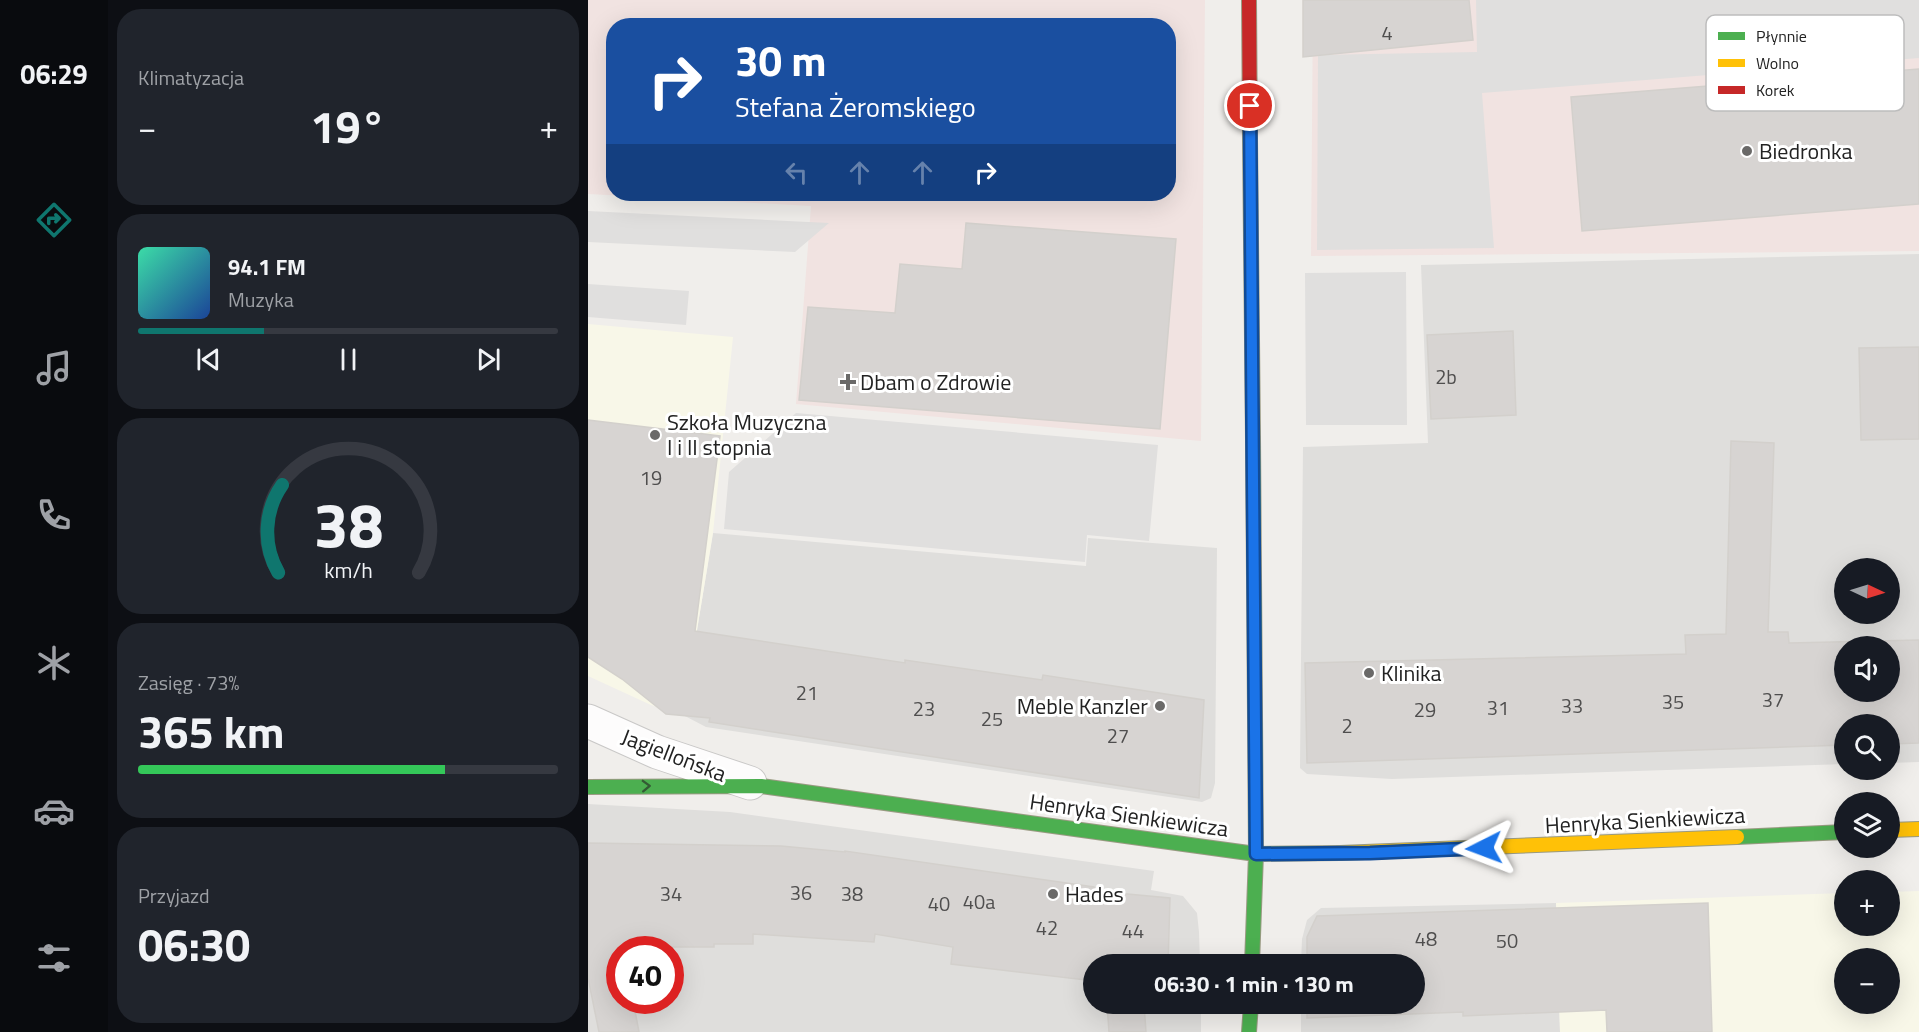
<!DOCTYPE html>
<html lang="pl">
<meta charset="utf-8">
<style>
:root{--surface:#171b24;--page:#20242c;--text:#f1f3f6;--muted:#9ea1a6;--line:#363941;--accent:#0f766e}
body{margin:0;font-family:"Titillium Web",sans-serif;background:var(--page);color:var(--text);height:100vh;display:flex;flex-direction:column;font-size:22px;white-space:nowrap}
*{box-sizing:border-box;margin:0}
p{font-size:20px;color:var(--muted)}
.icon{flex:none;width:33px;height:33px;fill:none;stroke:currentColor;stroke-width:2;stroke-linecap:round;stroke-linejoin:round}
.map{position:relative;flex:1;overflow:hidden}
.panel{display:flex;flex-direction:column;gap:9px;padding:9px;background:#0d0f14;width:480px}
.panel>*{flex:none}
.banner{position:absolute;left:18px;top:18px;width:570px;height:183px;border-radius:24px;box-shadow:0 6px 24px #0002;background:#1a4fa0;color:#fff;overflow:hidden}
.needle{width:39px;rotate:94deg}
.controls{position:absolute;left:1246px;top:558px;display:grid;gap:12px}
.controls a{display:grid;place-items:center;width:66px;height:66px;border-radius:50%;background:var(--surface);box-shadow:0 6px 24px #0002;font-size:30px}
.speed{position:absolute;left:18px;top:936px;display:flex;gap:12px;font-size:30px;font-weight:700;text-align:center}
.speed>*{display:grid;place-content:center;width:78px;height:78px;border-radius:50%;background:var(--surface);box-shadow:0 6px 24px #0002;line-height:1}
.speed .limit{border:9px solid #d22;background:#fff;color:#111}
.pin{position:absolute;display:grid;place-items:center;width:51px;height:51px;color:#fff;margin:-26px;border:3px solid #fff;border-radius:50%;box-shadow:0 2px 6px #0007}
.me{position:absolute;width:66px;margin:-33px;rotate:267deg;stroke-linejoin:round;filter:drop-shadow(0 0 4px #0008)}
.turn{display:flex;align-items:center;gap:21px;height:126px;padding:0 30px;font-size:27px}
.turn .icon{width:78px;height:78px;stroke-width:2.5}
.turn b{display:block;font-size:42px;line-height:51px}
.lanes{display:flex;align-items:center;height:57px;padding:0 30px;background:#0003;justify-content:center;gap:30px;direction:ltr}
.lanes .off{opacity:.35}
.big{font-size:45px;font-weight:700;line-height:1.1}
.panel .card{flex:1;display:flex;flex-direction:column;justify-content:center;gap:9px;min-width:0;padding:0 21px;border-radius:24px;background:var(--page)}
.panel .dial{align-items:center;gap:0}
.dial svg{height:156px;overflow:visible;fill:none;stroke:var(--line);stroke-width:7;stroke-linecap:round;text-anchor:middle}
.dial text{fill:var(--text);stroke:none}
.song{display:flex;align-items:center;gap:18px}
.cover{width:72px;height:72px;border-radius:9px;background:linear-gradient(135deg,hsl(160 70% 55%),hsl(220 70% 35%))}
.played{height:6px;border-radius:3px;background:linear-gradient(90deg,var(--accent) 30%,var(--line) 30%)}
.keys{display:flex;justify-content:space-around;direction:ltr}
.heat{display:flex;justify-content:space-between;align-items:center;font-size:33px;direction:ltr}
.charge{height:9px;border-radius:4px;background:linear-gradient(90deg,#34c759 73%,var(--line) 0)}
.trip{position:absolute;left:495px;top:954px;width:342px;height:60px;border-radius:30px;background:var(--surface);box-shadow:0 6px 24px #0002;font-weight:700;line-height:60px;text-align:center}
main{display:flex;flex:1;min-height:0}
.tab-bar{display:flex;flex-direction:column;width:108px;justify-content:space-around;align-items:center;background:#090b0e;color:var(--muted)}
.tab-bar .icon{width:42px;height:42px}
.tab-bar .selected{color:var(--accent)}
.tab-bar b{font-size:27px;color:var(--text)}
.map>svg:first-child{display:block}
.residential{fill:#dfdedc;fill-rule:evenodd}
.commercial{fill:#f1e3e1;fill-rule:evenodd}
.education{fill:#f8f7e8;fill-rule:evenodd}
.parking{fill:#e0dfde}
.building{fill:#d7d4d2;stroke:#d3d0cc;stroke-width:1.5;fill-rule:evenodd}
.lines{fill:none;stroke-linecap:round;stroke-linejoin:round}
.street-casing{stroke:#c9c8c7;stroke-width:35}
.fast-casing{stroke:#999a82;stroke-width:16}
.slow-casing{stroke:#999a82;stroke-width:16}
.jam-casing{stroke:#999a82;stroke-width:16}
.street{stroke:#fdfcfc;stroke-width:33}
.fast{stroke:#4caf50;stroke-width:14}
.slow{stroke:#ffc107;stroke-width:14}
.jam{stroke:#c62828;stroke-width:14}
.oneway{stroke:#335a34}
.route-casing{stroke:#114b97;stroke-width:15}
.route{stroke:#1a73e8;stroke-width:10}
.poi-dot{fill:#6a6968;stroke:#fff;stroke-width:2}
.labels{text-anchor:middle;stroke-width:6;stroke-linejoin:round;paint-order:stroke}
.number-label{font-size:20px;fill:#4f4e4e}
.poi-label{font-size:22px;fill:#222;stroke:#fff;text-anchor:start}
.street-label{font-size:22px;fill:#222;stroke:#fff}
.key{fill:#fff;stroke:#bdbdbd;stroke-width:1.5}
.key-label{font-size:16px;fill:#222}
</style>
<main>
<nav class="tab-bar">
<b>06:29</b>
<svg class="icon selected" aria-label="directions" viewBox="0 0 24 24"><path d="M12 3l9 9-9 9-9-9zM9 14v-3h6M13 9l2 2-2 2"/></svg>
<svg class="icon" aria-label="music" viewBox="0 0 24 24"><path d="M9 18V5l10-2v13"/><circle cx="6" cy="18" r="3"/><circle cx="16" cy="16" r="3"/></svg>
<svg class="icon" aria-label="phone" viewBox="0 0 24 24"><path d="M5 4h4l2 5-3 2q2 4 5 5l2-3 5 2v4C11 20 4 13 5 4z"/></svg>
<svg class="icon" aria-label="climate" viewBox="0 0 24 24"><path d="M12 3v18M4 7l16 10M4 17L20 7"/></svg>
<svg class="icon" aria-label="car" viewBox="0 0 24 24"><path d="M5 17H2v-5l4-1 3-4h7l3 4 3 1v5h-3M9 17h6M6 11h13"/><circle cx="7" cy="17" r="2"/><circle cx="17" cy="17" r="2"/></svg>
<svg class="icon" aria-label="filters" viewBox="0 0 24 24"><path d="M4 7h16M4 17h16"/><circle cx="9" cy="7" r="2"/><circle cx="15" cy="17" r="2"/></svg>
</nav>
<section class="panel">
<div class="card"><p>Klimatyzacja</p>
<div class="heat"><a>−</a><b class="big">19°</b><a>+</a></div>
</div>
<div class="card">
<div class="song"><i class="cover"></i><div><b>94.1 FM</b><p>Muzyka</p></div></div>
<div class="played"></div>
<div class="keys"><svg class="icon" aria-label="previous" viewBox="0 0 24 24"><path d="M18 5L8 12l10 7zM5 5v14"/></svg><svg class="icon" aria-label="pause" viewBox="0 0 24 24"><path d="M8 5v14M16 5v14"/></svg><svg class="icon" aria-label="next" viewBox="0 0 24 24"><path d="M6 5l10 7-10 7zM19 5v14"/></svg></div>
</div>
<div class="card dial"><svg viewBox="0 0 100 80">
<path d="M14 69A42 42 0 1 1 86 69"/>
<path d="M14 69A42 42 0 0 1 16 24" stroke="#0f766e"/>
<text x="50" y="56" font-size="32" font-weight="700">38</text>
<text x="50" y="72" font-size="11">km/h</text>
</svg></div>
<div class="card"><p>Zasięg · 73%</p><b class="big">365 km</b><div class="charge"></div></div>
<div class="card"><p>Przyjazd</p><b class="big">06:30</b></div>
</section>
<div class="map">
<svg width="1331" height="1032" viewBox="0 0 1331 1032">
<rect width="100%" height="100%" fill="#f0eeeb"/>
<!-- residential -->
<path class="residential" d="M 1331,254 L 1331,762 L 1302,763 L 1302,724 L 1257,724 L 1257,764 L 804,779 L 719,774 L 712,768 L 715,447 L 840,443 L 833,265 ZM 1257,568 L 1302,568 L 1302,614 L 1257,614 ZM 1257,646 L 1302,646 L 1302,692 L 1257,692 Z
M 125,533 L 498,566 L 500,538 L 629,548 L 627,783 L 623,798 L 614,802 L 118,727 L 95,715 Z
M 0,804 L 142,812 L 566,871 L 563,890 L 595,896 L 609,913 L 611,932 L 612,964 L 506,964 L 506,1004 L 613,1004 L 613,1032 L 0,1032 ZM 32,950 L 82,950 L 82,1000 L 32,1000 Z
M 968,903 L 972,1032 L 713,1032 L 713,1004 L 826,1004 L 826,964 L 713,964 L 714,939 L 719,920 L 733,908 Z"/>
<!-- commercial -->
<path class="commercial" d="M 0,0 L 617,0 L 613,441 L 208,404 L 223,206 L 0,194 ZM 26,26 L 580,26 L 580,194 L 26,194 Z
M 725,0 L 1331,0 L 1331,251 L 723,256 Z"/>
<!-- education -->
<path class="education" d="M 0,324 L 145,337 L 125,533 L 95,715 L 63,705 L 0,676 Z
M 1331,891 L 1331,1032 L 972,1032 L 968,903 L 1257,893 L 1257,926 L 1302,926 L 1302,892 ZM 1257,958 L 1302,958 L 1302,1004 L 1257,1004 Z"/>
<!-- parking -->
<path class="parking" d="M 888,0 L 1331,0 L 1331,58 L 894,93 L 906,248 L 729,250 L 730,55 L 889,52 Z
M 0,211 L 241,223 L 207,252 L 0,242 Z
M 818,272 L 819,425 L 718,425 L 717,273 Z
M 0,284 L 101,291 L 98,325 L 0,317 Z
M 208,413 L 570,445 L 561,541 L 499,535 L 497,562 L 136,529 L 141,472 Z"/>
<!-- building -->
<path class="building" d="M 715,0 L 881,0 L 885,40 L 715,57 Z
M 1331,69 L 1331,204 L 994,231 L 983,97 Z
M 378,223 L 588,239 L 572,429 L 211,400 L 220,307 L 307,313 L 312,264 L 374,269 Z
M 925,331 L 928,415 L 843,419 L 839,335 Z
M 1331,347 L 1331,439 L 1273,440 L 1271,348 Z
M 0,420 L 132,436 L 107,631 L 317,663 L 317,660 L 454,680 L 455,675 L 616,700 L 611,798 L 121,722 L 122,718 L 78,714 L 34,679 L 0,657 Z
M 1143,441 L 1186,443 L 1180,632 L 1200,632 L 1201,643 L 1331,640 L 1331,743 L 1302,744 L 1302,724 L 1257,724 L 1257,745 L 719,763 L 717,663 L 1098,654 L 1097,635 L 1138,634 ZM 1257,646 L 1302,646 L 1302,692 L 1257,692 Z
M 0,843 L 193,846 L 257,852 L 257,851 L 506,887 L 507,891 L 582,898 L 580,964 L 506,964 L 506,981 L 363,964 L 365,947 L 287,934 L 286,942 L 165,934 L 165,944 L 126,944 L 126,947 L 34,947 L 35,950 L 32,950 L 32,1000 L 45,1000 L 51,1032 L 11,1032 L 0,978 Z
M 1120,903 L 1124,1032 L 1019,1032 L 1018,1010 L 875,1016 L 875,1012 L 719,1018 L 719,1004 L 826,1004 L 826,964 L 719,964 L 719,937 L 729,916 Z
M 519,1004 L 556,1004 L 558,1032 L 521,1032 Z"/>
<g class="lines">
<!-- street casing -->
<g class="street-casing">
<path id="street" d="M 0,721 L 69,752 L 162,783"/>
</g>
<!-- fast casing -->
<g class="fast-casing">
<path id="fast" d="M 0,787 L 173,786 L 668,854 L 752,853
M 1149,837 L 1257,832
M 664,964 L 668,854 L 665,439
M 661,1032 L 663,1004"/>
</g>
<!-- slow casing -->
<g class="slow-casing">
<path id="slow" d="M 662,139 L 665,439
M 1302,830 L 1331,829
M 752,853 L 1149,837"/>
</g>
<!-- jam casing -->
<g class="jam-casing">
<path id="jam" d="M 661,0 L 662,139"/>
</g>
<!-- street -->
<use href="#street" class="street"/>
<!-- fast -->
<use href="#fast" class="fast"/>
<!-- slow -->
<use href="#slow" class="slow"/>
<!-- jam -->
<use href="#jam" class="jam"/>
</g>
<!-- one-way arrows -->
<defs><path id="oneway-chevron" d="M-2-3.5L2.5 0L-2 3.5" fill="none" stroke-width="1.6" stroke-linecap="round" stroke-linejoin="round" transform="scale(1.5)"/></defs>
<use class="oneway" href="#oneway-chevron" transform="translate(58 786) rotate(-2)"/>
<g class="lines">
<!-- route casing -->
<g class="route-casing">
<path id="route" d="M 662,106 L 668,854 L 782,853 L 896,848"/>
</g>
<!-- route -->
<use href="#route" class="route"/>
</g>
<!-- markers -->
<g class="poi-dot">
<circle cx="1159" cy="151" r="6"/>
<path d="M257 373h6v6h6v6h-6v6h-6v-6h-6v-6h6z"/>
<circle cx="67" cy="435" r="6"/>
<circle cx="781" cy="673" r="6"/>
<circle cx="572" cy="706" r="6"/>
<circle cx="465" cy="894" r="6"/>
</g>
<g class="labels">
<!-- number labels -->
<g class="number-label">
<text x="799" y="40">4</text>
<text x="858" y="384">2b</text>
<text x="63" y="485">19</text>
<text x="219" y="700">21</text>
<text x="1185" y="707">37</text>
<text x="1085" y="709">35</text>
<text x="984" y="713">33</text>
<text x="910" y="715">31</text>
<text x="336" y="716">23</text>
<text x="837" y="717">29</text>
<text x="404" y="726">25</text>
<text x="759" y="733">2</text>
<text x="530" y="743">27</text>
<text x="213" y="900">36</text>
<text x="83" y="901">34</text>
<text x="264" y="901">38</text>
<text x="391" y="909">40a</text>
<text x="351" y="911">40</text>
<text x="459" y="935">42</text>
<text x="545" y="938">44</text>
<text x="838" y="946">48</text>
<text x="919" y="948">50</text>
</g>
<!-- poi labels -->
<g class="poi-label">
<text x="1171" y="159">Biedronka</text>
<text x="272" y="390">Dbam o Zdrowie</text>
<text x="79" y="430">Szkoła Muzyczna<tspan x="79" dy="25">I i II stopnia</tspan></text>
<text x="793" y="681">Klinika</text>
<text x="560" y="714" text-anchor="end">Meble Kanzler</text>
<text x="477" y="902">Hades</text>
</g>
<!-- street labels -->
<g class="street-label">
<text transform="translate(86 755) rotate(21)" y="8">Jagiellońska</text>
<text transform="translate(541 815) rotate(8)" y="8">Henryka Sienkiewicza</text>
<text transform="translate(1057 820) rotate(-3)" y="8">Henryka Sienkiewicza</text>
</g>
</g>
<!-- legend -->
<rect x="1118" y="15" width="198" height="96" rx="9" class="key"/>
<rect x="1130" y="32" width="27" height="8" fill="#4caf50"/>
<rect x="1130" y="59" width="27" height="8" fill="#ffc107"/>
<rect x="1130" y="86" width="27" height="8" fill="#c62828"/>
<g class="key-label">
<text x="1168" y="42">Płynnie</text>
<text x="1168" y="69">Wolno</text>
<text x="1168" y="96">Korek</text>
</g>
</svg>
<div class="controls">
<a><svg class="needle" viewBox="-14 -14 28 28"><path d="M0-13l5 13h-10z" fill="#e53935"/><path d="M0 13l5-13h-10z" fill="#9ea1a6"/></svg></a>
<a><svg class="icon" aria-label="sound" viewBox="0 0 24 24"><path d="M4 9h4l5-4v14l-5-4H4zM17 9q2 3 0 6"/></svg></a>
<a><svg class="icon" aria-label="search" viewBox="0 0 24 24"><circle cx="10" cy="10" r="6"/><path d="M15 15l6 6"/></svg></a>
<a><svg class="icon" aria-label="layers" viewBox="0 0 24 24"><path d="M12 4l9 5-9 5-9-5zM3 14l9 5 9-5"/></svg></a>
<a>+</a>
<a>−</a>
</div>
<div class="speed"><div class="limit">40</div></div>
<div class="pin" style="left:662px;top:106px;background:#d93025"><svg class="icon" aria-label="arrive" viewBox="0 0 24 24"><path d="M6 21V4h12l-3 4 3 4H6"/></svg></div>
<svg class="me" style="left:896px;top:848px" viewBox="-20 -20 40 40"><path d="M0-17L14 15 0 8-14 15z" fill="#1a73e8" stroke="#fff" stroke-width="4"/></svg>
<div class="trip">06:30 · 1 min · 130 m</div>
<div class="banner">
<div class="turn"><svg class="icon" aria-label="right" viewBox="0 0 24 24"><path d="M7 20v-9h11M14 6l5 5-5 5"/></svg><div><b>30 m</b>Stefana Żeromskiego</div></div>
<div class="lanes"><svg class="icon off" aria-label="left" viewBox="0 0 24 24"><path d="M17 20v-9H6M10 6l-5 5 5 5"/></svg><svg class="icon off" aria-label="ahead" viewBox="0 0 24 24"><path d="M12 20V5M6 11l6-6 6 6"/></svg><svg class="icon off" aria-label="ahead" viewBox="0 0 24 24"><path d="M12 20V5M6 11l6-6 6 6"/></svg><svg class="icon" aria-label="right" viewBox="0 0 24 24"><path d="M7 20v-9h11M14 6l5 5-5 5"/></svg></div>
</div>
</div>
</main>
